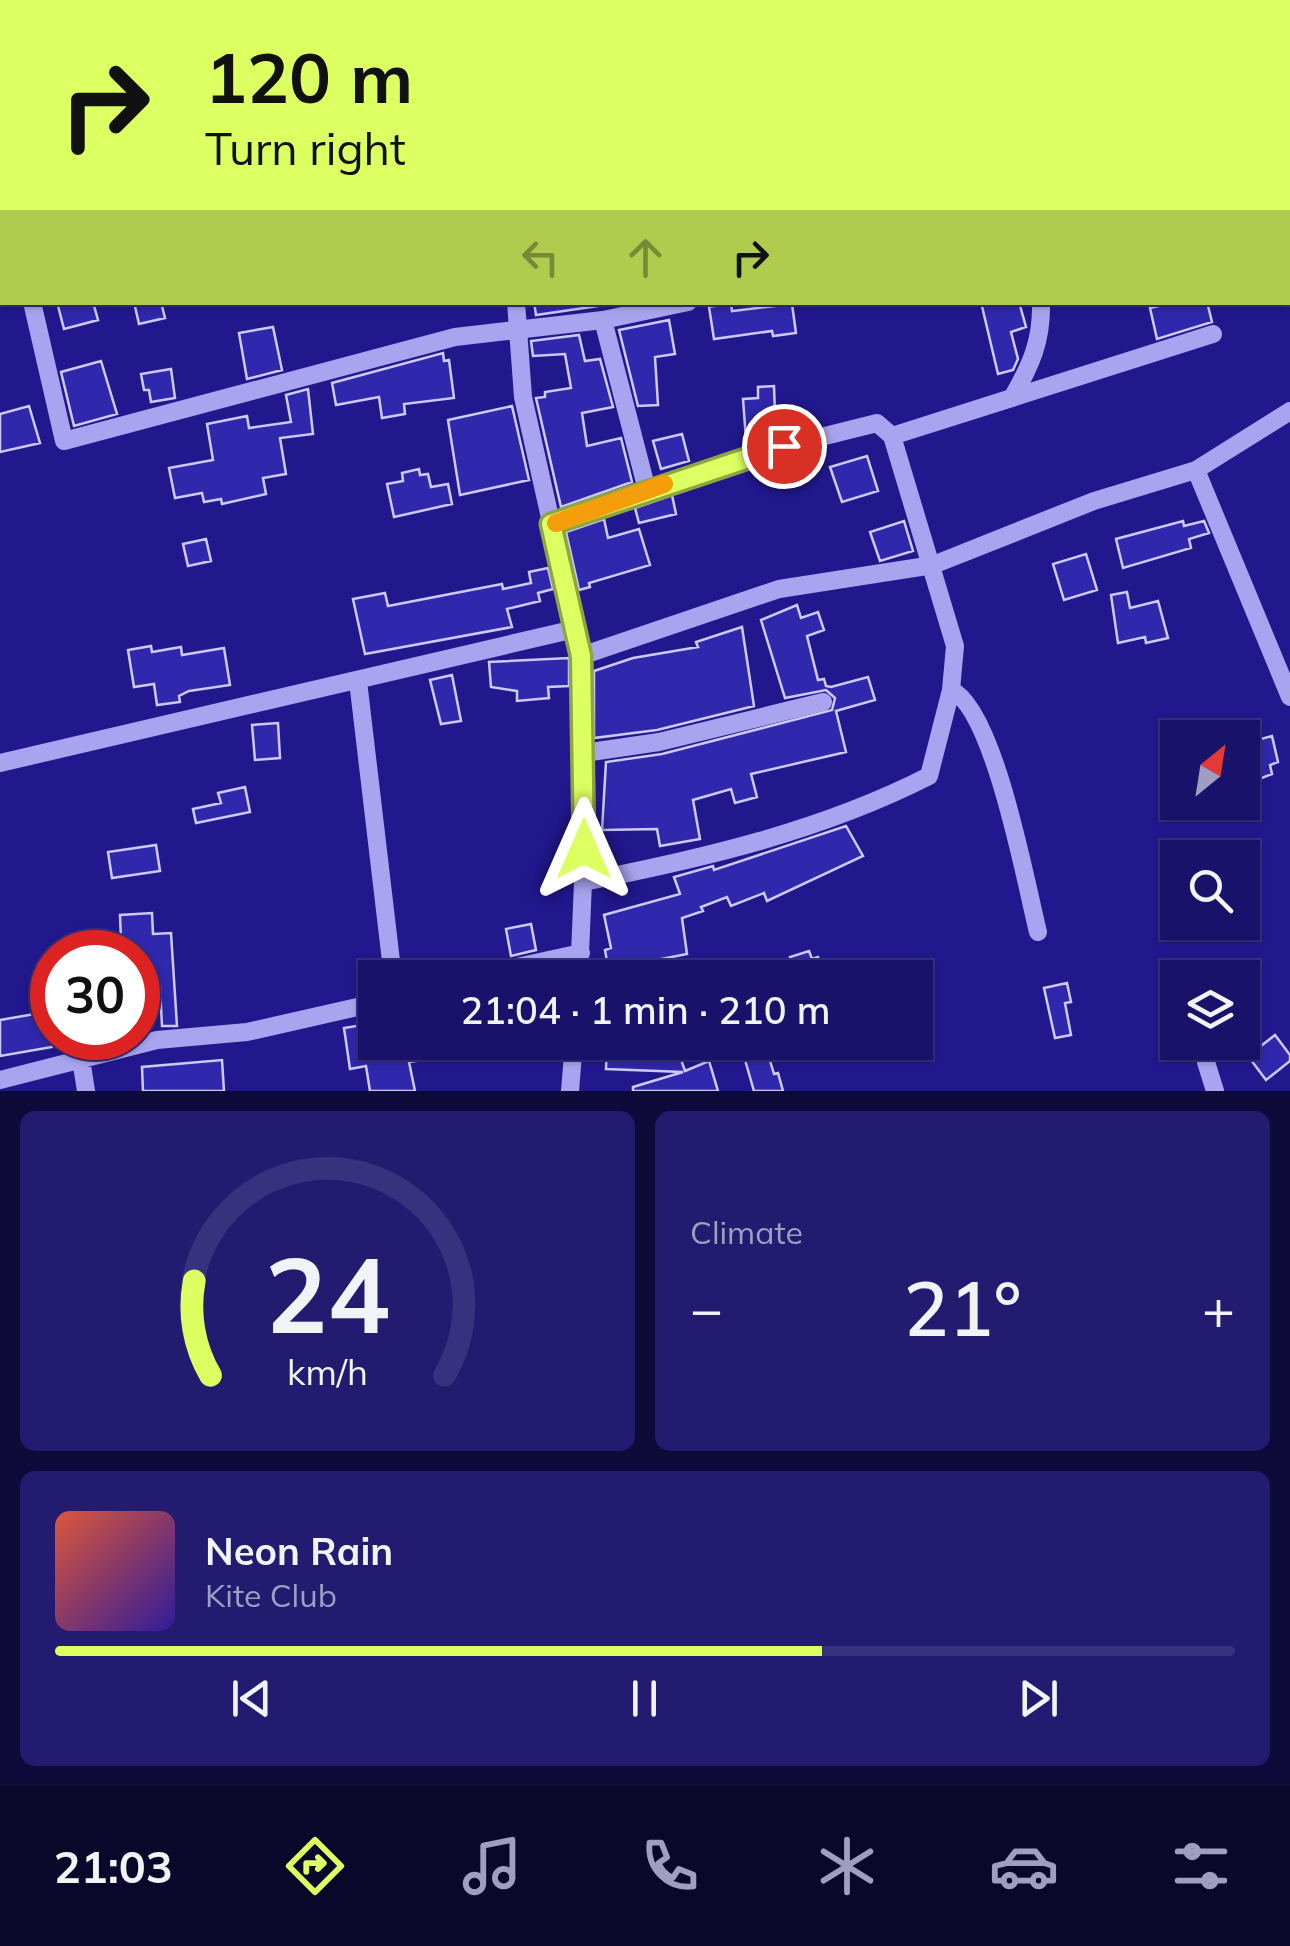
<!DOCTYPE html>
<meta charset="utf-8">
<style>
:root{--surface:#19126a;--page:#221b70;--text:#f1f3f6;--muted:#9f9ec1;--line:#37327e;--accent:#dcff62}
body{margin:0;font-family:Mulish,sans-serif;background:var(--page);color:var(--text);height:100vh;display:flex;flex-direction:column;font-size:38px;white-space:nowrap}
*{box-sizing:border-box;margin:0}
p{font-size:32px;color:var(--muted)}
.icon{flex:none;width:55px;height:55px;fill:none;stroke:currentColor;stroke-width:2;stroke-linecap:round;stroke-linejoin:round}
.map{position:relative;height:1091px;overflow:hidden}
.side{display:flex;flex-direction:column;gap:20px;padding:20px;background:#0e0a3a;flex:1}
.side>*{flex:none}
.hud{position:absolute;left:0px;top:0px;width:1290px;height:305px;box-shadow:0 2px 8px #0004,0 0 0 2px var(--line);background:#dcff62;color:#111;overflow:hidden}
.needle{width:65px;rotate:30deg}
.tools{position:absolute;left:1160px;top:720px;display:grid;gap:20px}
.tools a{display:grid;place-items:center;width:100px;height:100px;border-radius:0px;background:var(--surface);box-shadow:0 2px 8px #0004,0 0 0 2px var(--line);font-size:50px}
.speed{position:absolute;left:30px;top:930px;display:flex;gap:20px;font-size:50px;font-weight:700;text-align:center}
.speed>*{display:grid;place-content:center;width:130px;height:130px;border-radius:50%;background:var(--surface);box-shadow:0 2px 8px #0004,0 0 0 2px var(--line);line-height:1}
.speed .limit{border:15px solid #d22;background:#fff;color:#111}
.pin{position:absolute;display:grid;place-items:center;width:85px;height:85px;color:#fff;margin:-42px;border:5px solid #fff;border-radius:50%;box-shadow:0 2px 10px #0007}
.me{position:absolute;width:110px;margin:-55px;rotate:0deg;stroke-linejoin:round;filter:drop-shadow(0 0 8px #0008)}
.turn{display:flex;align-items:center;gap:35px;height:210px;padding:0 40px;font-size:45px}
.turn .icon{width:130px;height:130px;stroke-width:2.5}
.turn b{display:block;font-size:70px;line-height:85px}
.lanes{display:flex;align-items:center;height:95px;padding:0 40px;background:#0003;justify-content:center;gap:50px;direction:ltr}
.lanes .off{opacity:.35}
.big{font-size:75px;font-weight:600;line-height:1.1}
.side .widget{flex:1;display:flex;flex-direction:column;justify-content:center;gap:15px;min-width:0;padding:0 35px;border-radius:15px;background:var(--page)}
.side .dial{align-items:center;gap:0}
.dial svg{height:260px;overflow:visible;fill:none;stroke:var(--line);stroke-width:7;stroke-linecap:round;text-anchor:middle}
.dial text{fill:var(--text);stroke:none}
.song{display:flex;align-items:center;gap:30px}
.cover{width:120px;height:120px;border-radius:15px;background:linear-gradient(135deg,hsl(10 70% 55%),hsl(250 70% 35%))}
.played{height:10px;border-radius:5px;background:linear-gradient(90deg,var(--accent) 65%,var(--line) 65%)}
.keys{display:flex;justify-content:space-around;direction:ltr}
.heat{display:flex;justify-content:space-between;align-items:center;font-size:55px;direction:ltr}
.side .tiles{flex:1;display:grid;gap:20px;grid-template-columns:1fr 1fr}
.widget:last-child{grid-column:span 2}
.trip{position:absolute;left:358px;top:960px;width:575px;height:100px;border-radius:0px;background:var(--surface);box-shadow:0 2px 8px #0004,0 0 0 2px var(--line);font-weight:600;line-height:100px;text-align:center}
.dock{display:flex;height:160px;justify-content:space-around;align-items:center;background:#0a072a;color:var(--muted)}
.dock .icon{width:70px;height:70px}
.dock .selected{color:var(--accent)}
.dock b{font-size:45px;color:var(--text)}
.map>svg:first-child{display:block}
.building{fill:#2f27ac;stroke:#cdcafa;stroke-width:2.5}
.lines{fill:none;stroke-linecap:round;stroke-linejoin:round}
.minor{stroke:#a9a4ef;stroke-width:18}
.route-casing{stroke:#8fa640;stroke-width:25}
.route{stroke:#dcff62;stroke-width:18}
.slow{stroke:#f59e0b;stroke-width:18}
</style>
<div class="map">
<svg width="1290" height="1091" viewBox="0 0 1290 1091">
<rect width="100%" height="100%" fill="#21188e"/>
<!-- building -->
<path class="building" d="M 57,302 L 93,302 L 98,320 L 64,329 Z
M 134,302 L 161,302 L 165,318 L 139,324 Z
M 534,302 L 625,302 L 536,315 Z
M 981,302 L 1019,302 L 1026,327 L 1011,332 L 1018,359 L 1013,370 L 998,374 Z
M 1175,302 L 1207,302 L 1212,322 L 1157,339 L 1150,308 Z
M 731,303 L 732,311 L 792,304 L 796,333 L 773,336 L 772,331 L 714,339 L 709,307 Z
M 669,320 L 675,354 L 655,357 L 658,405 L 638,406 L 619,330 Z
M 273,327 L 282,370 L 247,379 L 239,333 Z
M 579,335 L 585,361 L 600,359 L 613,407 L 582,413 L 587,446 L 621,438 L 632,482 L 561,507 L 536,398 L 545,397 L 545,392 L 571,388 L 565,354 L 533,356 L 531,341 Z
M 443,353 L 444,361 L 449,360 L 454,398 L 404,404 L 405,414 L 382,418 L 379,397 L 336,405 L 332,383 Z
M 101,361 L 117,414 L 74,426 L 61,372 Z
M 171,369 L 175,398 L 151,402 L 149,390 L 144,390 L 141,374 Z
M 774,386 L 775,414 L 790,414 L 786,433 L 746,439 L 743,399 L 758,398 L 758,387 Z
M 308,389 L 313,434 L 280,438 L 286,474 L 263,478 L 266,494 L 222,504 L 221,499 L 204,502 L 202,493 L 175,498 L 169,468 L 213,460 L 207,424 L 247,416 L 249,428 L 291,422 L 286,395 Z
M 29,406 L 40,443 L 0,452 L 0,414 Z
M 512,406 L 529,480 L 460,495 L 448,420 Z
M 682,434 L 689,461 L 661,469 L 653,441 Z
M 867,456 L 878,491 L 842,502 L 830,467 Z
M 419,469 L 420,475 L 428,474 L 431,487 L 448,484 L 452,504 L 394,517 L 387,484 L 403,481 L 402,473 Z
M 672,495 L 676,514 L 639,523 L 635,508 Z
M 604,519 L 608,538 L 639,529 L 650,565 L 589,583 L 590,587 L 579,590 L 566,532 Z
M 904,521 L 913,551 L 880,561 L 870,532 Z
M 1183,521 L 1184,526 L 1204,521 L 1209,533 L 1189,539 L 1191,548 L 1123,568 L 1116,539 Z
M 206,539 L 211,561 L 188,566 L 183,544 Z
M 1086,554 L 1097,590 L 1064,600 L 1053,564 Z
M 548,568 L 553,589 L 538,593 L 540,601 L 507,609 L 512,627 L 365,654 L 353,599 L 385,593 L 388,606 L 502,584 L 503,589 L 531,583 L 529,572 Z
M 1127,592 L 1130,608 L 1158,601 L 1168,638 L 1146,643 L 1145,637 L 1118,643 L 1111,595 Z
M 797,605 L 801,618 L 818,612 L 824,630 L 807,636 L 818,680 L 824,679 L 826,686 L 831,687 L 868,677 L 875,700 L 836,711 L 846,752 L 751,774 L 757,797 L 735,803 L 731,789 L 693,800 L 700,839 L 660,846 L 657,829 L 602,830 L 606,762 L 662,754 L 832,710 L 835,698 L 826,690 L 785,698 L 761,620 Z
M 742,627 L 754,706 L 657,730 L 594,738 L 594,671 L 633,658 L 698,647 L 696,642 Z
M 151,646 L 152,652 L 181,647 L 182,655 L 224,648 L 230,685 L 189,691 L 179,696 L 180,702 L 157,705 L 154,684 L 134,687 L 128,650 Z
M 569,658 L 569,686 L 548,687 L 549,698 L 517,701 L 517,691 L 491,687 L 489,662 Z
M 452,675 L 461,721 L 441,724 L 430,680 Z
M 278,723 L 280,758 L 255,760 L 252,725 Z
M 1272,736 L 1278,762 L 1270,765 L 1272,774 L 1242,786 L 1242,744 Z
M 245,787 L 250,812 L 196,823 L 193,809 L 221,803 L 218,793 Z
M 846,826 L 863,856 L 767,901 L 764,893 L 731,906 L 727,897 L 701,907 L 703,911 L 682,918 L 687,954 L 651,961 L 653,978 L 610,978 L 605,950 L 611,948 L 604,915 L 680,894 L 674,877 L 713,866 L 714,870 Z
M 156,845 L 160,871 L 112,878 L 108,852 Z
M 152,913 L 153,934 L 171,933 L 177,1026 L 162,1026 L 160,987 L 138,988 L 138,952 L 129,952 L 128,940 L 121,940 L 120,915 Z
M 531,924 L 536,950 L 511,956 L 506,929 Z
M 809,951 L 812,959 L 818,957 L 824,978 L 787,978 L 783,965 L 792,962 L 790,957 Z
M 1067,983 L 1071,1002 L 1065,1003 L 1071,1035 L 1055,1038 L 1044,988 Z
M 52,1011 L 52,1047 L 0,1056 L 0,1020 Z
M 375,1023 L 375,1042 L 482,1042 L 483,1051 L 409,1062 L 415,1091 L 370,1091 L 366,1066 L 350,1069 L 344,1028 Z
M 1275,1035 L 1290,1055 L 1290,1061 L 1266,1080 L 1248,1056 Z
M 607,1042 L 643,1042 L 643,1053 L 675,1042 L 685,1071 L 709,1061 L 718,1091 L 633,1091 L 633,1087 L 683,1072 L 606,1069 Z
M 768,1054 L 774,1074 L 778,1073 L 783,1091 L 754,1091 L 745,1060 Z
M 222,1060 L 224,1091 L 143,1091 L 142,1067 Z"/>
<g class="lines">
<!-- minor -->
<path class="minor" d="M 478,0 L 479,2
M 732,0 L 738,2
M 1232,0 L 1233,2
M 760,2 L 770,0
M 1288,229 L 1290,240
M 32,302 L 64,441 L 455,337 L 603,320 L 688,302
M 516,302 L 523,397 L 581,656 L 583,882 L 579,978
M 603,320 L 647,490
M 1012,398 C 1031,365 1042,341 1041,302
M 892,436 L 1213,334
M 1196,470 L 1290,697
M 551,524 L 749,455 L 877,423 L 892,436 L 955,646 L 951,690 C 994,708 1026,884 1038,932
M 581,656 L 779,589 L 933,565 L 1094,501 L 1196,470 L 1290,411
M 358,681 L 393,978
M 584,753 L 659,742 L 823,702
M 0,763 L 575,629
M 583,882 C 701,859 821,831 929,776 L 951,690
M 467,978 L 581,953
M 81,1059 L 86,1091
M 1206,1062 L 1215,1091
M 0,1080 L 157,1040 L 247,1032 L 375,1003
M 570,1091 L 574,1042"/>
</g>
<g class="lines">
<!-- route casing -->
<g class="route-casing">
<path id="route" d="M 584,849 L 581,656 L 551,524 L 784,446"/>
</g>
<!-- route -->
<use href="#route" class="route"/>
<!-- slow -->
<path class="slow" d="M 556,523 L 664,484"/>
</g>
</svg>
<div class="tools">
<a><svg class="needle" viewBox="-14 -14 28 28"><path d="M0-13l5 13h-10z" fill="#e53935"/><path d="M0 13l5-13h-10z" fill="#9f9ec1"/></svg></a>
<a><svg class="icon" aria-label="search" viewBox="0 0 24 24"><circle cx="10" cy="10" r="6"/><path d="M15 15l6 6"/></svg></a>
<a><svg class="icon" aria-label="layers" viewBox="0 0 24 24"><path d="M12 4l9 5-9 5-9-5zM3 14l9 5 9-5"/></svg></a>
</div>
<div class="speed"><div class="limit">30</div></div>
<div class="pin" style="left:784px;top:446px;background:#d93025"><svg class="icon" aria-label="arrive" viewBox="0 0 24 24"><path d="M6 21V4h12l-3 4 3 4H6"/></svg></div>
<svg class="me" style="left:584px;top:849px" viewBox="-20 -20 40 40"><path d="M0-17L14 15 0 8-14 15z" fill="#dcff62" stroke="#fff" stroke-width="4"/></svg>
<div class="trip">21:04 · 1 min · 210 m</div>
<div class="hud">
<div class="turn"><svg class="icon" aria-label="right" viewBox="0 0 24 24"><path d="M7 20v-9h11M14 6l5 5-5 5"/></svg><div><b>120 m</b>Turn right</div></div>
<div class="lanes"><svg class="icon off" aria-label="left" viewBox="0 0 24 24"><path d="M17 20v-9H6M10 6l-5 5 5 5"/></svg><svg class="icon off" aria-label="ahead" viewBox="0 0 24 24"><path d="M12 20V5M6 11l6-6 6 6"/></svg><svg class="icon" aria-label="right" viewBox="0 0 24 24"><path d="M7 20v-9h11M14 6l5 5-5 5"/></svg></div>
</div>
</div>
<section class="side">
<div class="tiles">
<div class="widget dial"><svg viewBox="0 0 100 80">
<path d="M14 69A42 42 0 1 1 86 69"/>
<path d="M14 69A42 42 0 0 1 9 40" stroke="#dcff62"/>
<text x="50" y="56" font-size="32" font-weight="700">24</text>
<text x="50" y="72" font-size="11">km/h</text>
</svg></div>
<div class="widget"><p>Climate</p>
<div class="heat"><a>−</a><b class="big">21°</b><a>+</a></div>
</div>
<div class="widget">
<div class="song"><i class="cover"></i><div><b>Neon Rain</b><p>Kite Club</p></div></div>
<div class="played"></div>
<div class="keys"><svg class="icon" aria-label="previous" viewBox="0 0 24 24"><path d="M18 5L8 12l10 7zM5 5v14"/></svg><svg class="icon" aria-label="pause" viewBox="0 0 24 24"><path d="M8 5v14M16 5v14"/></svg><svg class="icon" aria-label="next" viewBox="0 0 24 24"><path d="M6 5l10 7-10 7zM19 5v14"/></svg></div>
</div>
</div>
</section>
<nav class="dock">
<b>21:03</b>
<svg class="icon selected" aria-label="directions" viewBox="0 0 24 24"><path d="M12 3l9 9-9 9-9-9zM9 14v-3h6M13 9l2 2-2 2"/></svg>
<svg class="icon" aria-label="music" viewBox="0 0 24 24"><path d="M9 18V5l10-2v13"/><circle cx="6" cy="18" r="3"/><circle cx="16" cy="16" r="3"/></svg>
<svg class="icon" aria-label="phone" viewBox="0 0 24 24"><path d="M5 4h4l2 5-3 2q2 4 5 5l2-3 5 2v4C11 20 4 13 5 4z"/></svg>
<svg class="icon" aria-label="climate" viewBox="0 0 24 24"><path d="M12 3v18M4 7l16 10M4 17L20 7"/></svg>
<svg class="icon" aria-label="car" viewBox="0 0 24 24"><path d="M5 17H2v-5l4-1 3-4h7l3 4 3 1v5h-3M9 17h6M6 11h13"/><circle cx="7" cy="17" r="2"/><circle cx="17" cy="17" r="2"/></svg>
<svg class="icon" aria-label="filters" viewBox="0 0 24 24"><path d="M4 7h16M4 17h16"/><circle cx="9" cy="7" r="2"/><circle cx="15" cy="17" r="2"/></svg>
</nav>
